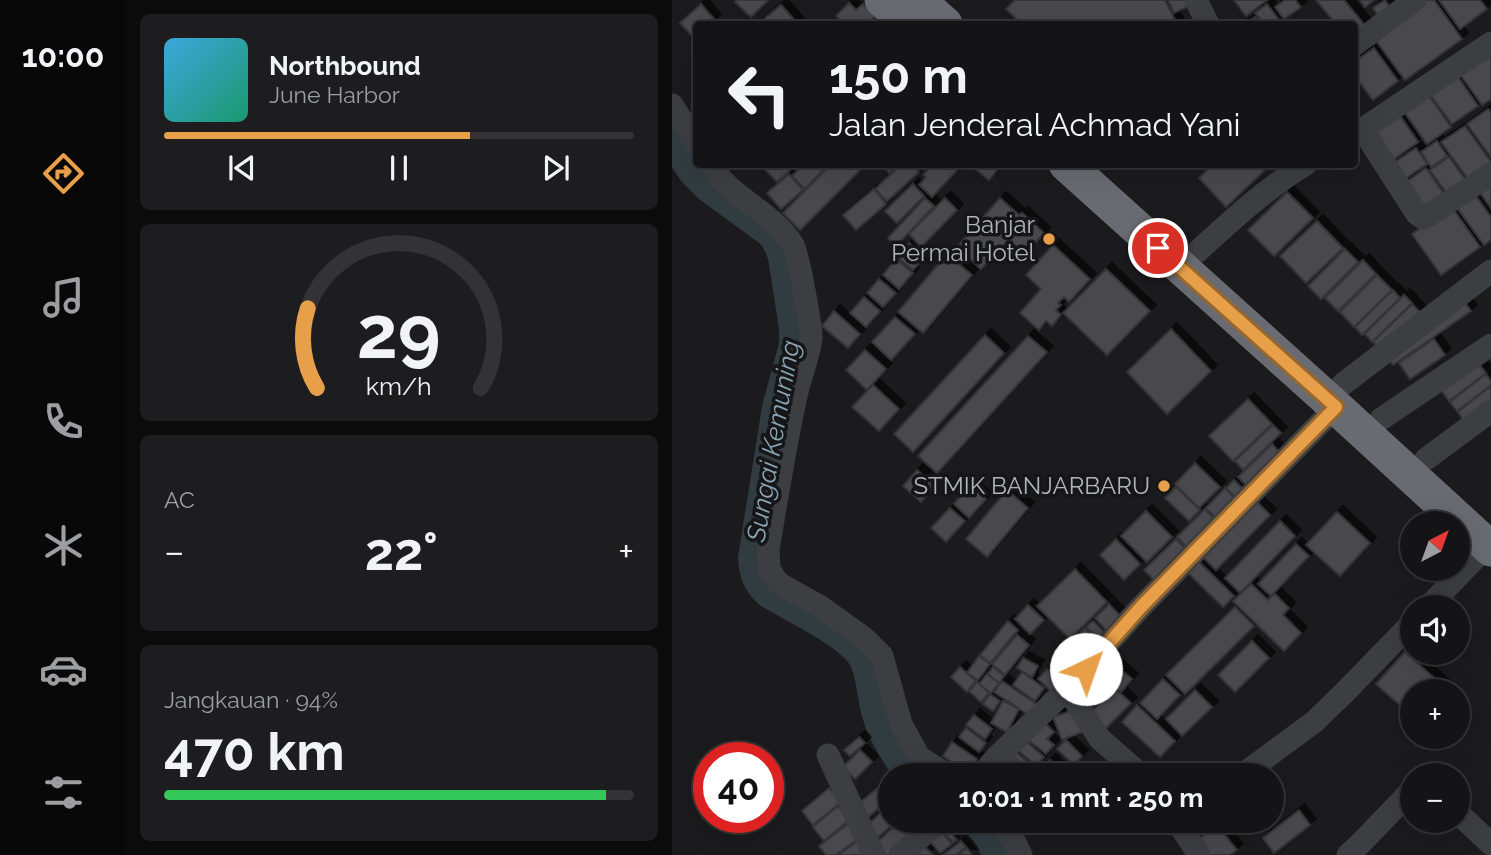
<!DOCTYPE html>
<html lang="id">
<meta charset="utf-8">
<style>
:root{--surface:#141416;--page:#1d1d1f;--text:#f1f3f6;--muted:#9d9ea1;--line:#333335;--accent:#e79f49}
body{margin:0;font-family:Raleway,sans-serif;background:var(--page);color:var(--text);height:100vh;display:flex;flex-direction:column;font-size:26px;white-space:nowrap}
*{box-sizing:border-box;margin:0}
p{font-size:23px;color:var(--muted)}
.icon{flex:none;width:38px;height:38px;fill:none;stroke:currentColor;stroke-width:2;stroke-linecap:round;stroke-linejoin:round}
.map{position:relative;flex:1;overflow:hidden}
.panel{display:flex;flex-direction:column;gap:14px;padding:14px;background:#0b0b0c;width:546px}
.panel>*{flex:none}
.guide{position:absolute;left:21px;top:21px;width:665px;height:147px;border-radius:7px;box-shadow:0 7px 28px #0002,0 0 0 2px var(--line);background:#141416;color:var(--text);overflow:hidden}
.needle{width:46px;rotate:41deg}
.tools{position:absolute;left:728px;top:511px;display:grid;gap:14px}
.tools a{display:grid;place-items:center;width:70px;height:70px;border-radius:50%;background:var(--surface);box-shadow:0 7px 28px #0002,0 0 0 2px var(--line);font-size:35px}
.speed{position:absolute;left:21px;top:742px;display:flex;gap:14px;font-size:35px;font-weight:700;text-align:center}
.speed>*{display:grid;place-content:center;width:91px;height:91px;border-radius:50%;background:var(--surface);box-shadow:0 7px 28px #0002,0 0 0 2px var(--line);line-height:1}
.speed .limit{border:10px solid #d22;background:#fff;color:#111}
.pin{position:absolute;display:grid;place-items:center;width:60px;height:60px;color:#fff;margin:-30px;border:4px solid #fff;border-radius:50%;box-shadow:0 2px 7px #0007}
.me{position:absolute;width:77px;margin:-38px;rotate:42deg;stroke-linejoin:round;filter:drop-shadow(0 0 5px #0008)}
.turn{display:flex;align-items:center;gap:24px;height:147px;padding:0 21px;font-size:32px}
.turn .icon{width:91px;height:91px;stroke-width:2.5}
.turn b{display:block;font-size:49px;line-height:60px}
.big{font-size:52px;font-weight:700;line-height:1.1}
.panel .tile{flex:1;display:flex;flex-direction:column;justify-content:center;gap:10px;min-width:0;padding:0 24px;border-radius:10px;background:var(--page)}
.panel .dial{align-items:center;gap:0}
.dial svg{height:182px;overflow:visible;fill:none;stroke:var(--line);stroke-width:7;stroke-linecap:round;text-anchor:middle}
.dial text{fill:var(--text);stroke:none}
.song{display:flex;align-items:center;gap:21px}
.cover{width:84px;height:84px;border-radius:10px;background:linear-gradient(135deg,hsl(200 70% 55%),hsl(160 70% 35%))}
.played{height:7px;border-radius:4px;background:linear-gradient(90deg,var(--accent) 65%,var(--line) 65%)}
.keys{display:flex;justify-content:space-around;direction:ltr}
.heat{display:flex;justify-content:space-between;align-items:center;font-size:38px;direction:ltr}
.charge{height:10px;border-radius:5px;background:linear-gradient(90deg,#34c759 94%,var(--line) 0)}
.trip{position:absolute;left:206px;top:763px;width:406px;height:70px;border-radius:35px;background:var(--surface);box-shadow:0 7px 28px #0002,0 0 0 2px var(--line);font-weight:700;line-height:70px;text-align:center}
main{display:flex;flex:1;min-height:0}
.tab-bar{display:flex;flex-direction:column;width:126px;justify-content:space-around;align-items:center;background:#080809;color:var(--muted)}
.tab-bar .icon{width:49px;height:49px}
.tab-bar .on{color:var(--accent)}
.tab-bar b{font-size:32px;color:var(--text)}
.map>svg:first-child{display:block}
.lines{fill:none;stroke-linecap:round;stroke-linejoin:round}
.river{stroke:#313c41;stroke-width:30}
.building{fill:#48494d;stroke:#353539;stroke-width:2;filter:url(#shadow)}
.minor{stroke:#3c3e42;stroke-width:23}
.highway{stroke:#686c72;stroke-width:35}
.route-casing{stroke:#96672f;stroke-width:18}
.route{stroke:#e79f49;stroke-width:12}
.poi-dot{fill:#e79f49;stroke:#161618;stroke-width:2.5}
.labels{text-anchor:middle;stroke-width:7;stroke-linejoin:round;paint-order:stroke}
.poi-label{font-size:24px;fill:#aeb4bc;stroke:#161618;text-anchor:end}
.water-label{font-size:26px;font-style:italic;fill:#88a4b4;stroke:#161618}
</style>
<main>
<nav class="tab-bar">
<b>10:00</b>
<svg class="icon on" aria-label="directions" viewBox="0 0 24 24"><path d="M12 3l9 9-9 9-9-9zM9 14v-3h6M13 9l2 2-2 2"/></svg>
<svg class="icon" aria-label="music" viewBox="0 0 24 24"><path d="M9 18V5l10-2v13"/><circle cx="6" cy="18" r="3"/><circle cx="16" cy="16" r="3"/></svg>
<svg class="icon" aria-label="phone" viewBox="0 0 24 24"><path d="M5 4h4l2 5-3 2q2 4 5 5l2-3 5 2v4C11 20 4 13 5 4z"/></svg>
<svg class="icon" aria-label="climate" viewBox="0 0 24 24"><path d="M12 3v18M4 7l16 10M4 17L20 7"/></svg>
<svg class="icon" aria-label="car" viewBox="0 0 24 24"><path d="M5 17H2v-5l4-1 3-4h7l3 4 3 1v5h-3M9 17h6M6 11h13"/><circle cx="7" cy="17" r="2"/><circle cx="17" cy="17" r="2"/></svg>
<svg class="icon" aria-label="filters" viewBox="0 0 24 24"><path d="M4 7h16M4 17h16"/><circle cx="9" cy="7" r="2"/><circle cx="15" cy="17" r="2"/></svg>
</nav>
<section class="panel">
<div class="tile">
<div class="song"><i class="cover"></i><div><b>Northbound</b><p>June Harbor</p></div></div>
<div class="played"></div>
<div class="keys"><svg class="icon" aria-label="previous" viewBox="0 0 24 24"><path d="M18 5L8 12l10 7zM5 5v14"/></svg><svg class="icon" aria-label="pause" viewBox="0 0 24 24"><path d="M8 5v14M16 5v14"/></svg><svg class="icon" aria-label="next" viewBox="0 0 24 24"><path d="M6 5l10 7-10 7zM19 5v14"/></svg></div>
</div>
<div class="tile dial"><svg viewBox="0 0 100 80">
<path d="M14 69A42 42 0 1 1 86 69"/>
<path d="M14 69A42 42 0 0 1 10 34" stroke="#e79f49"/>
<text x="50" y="56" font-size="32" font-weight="700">29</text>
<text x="50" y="72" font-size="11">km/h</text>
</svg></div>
<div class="tile"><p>AC</p>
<div class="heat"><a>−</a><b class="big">22°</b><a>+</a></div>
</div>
<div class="tile"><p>Jangkauan · 94%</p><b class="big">470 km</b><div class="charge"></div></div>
</section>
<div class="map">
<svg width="819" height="855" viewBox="0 0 819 855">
<defs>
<filter id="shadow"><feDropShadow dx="6" dy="-6" stdDeviation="0" flood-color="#0009"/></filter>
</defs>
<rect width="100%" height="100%" fill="#1b1b1d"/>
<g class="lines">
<!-- river -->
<path class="river" d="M 0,131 L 11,157 L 22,173 L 36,187 L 100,234 L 107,245 L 111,257 L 122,328 L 122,345 L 105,408 L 81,558 C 82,574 86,584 98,594 C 123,609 171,631 188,653 C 200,669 199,695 205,714 C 211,736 226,757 238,775
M 302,821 L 329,855"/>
</g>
<!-- building -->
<path class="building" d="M 65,0 L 96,0 L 79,17 L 63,2 Z
M 343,0 L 493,0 L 505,24 L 350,24 L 334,9 Z
M 496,0 L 519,0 L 521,4 L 502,13 Z
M 562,0 L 595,0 L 574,16 Z
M 613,0 L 623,0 L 629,7 L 612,19 L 603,7 Z
M 644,0 L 672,0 L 695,28 L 682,38 L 682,24 L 664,24 Z
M 688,0 L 702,0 L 693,7 Z
M 713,0 L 719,9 L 707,17 L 701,8 Z
M 747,0 L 762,0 L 790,39 L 733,80 L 699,34 Z
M 767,0 L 808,0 L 815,9 L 788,29 Z
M 177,3 L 184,10 L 191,4 L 203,17 L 194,24 L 172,24 L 164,16 Z
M 29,4 L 43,20 L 38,24 L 24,24 L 24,37 L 23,39 L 8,23 Z
M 595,4 L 607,20 L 602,24 L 592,24 L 583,13 Z
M 109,5 L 126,24 L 86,24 Z
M 583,17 L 589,24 L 572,24 Z
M 702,48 L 726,81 L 701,100 L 682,75 L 682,62 Z
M 819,48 L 819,99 L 810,105 L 785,70 Z
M 784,74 L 806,106 L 780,124 L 757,93 Z
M 754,92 L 779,127 L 755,144 L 730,109 Z
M 816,109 L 819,112 L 819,157 L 795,124 Z
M 725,111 L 746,142 L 718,162 L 696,131 Z
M 793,126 L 819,162 L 797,180 L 769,142 Z
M 765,141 L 775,156 L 759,167 L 749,152 Z
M 744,148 L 755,164 L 731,180 L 720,164 Z
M 777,157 L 795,182 L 776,195 L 758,170 Z
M 88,164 L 119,164 L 121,167 L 105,182 Z
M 132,164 L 146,164 L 151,170 L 133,189 L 120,176 Z
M 159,164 L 194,164 L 128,230 L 111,213 Z
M 210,164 L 227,164 L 217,173 Z
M 230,164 L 240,164 L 247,172 L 215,201 L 203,189 Z
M 260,164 L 283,164 L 287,168 L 260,197 L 247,185 L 254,177 L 251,175 Z
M 297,164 L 330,164 L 317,180 Z
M 541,164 L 590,164 L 594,169 L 554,207 L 527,178 Z
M 754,168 L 774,197 L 754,212 L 733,183 Z
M 117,174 L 131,190 L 109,209 L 95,193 Z
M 819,180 L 819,208 L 806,190 Z
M 241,184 L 252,196 L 225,223 L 213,211 Z
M 202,189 L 214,204 L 184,230 L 171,215 Z
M 615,192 L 641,218 L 602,256 L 576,230 Z
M 801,192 L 819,217 L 819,240 L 812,245 L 783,205 Z
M 253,198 L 262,206 L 224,246 L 216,238 Z
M 273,198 L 285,210 L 249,247 L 237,234 Z
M 328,198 L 347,215 L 350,213 L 372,233 L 353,255 L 336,240 L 309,269 L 285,247 Z
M 779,206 L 808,247 L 769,275 L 740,234 Z
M 645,221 L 671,248 L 634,283 L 608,256 Z
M 237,243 L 253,257 L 241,270 L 225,257 Z
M 381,245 L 418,279 L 397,302 L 392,297 L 386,303 L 389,305 L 384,310 L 389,315 L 380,326 L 374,321 L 367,330 L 348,313 L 369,289 L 354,275 Z
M 673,249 L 686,262 L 649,299 L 636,286 Z
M 275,254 L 300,275 L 251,333 L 226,312 Z
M 224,259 L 241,273 L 227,289 L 211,275 Z
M 691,260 L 704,274 L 666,311 L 653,298 Z
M 434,269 L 478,311 L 435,355 L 391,313 Z
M 705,275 L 720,290 L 682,327 L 668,312 Z
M 207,279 L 224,293 L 211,307 L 195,293 Z
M 721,290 L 728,298 L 690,335 L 683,327 Z
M 732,295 L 740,303 L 700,342 L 693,334 Z
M 192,297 L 208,311 L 194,327 L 178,313 Z
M 789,297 L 799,311 L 721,365 L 712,353 Z
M 740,304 L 753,317 L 708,349 L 701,342 Z
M 162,311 L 188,334 L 176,348 L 150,326 Z
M 223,317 L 243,334 L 219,360 L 200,342 Z
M 499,329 L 539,371 L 495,414 L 455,372 Z
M 313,335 L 332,353 L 241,452 L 222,434 Z
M 356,336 L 375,352 L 265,473 L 246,456 Z
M 762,339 L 773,355 L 738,379 L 727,363 Z
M 193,350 L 214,369 L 195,390 L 174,370 Z
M 807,364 L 814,373 L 777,401 L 770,391 Z
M 814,374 L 819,381 L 819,385 L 785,411 L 778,402 Z
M 201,385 L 227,409 L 207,431 L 180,407 Z
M 819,386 L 819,400 L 792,421 L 786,412 Z
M 576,399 L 600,424 L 561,461 L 537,436 Z
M 601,425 L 609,433 L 571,470 L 563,461 Z
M 600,444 L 610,455 L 577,488 L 566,477 Z
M 523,463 L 548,487 L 527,508 L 503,484 Z
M 245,470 L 263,486 L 249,502 L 231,486 Z
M 562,480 L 575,493 L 567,501 L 554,488 Z
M 298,485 L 314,499 L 297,518 L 282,504 Z
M 504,487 L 528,510 L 517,521 L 493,498 Z
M 553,488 L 566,502 L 547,521 L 534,508 Z
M 335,490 L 356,508 L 315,557 L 294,539 Z
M 582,499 L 598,515 L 544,570 L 528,554 Z
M 278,508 L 293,521 L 274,542 L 259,528 Z
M 533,509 L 545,522 L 518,550 L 505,537 Z
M 474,511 L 500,537 L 475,562 L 449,536 Z
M 665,512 L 698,543 L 668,576 L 634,545 Z
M 608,521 L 623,536 L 568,593 L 553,578 Z
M 444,539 L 468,564 L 452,580 L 428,555 Z
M 504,539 L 514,549 L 483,581 L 472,570 Z
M 624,544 L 637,556 L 599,596 L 586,584 Z
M 523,558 L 562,596 L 551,607 L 512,569 Z
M 403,569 L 435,602 L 398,639 L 365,606 Z
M 579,584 L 596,600 L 602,593 L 617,608 L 611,615 L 629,633 L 612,651 L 561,601 Z
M 437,604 L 451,619 L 437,633 L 423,618 Z
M 356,605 L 372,620 L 358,634 L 343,619 Z
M 563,607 L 582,626 L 513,694 L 494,675 Z
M 336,621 L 346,630 L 318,663 L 308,655 Z
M 421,621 L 436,636 L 429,642 L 414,627 Z
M 413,628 L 428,643 L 422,649 L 407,634 Z
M 345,635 L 357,645 L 333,675 L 320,664 Z
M 404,636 L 421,652 L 402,673 L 388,659 L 396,650 L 393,647 Z
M 580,641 L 597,658 L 563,692 L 546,675 Z
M 733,652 L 777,691 L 740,691 L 740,716 L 704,684 Z
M 307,656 L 318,664 L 306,680 L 295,673 Z
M 433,656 L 460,679 L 449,692 L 422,669 Z
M 351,658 L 366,666 L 360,677 L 345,668 Z
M 385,661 L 399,674 L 392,681 L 378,669 Z
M 288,667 L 304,681 L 295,692 L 279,677 Z
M 321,667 L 332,676 L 327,683 L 316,674 Z
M 375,669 L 390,684 L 381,693 L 366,679 Z
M 425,671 L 437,682 L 422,700 L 409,689 Z
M 350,672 L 372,688 L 363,701 L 341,685 Z
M 315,674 L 327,683 L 319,693 L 307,684 Z
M 491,679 L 508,695 L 485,719 L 468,703 Z
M 330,681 L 367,706 L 360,717 L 322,692 Z
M 305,682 L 317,693 L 309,702 L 297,691 Z
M 438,684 L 459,703 L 428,734 L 417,714 L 426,705 L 422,701 Z
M 523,690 L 540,707 L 510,736 L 494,719 Z
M 318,694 L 328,701 L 321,711 L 311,704 Z
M 331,701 L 347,709 L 335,732 L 319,723 Z
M 465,705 L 503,741 L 488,757 L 450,722 Z
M 402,710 L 410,732 L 390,740 L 381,717 Z
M 302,715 L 320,729 L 313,739 L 294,725 Z
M 371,721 L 382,732 L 375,739 L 382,745 L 374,754 L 355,739 Z
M 294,728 L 314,743 L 307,752 L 287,737 Z
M 187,737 L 193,743 L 178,756 L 172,750 Z
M 394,740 L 410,756 L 402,765 L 385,749 Z
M 354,741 L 372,757 L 364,766 L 346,750 Z
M 280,742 L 305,759 L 295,773 L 271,756 Z
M 188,750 L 200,762 L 183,779 L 171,767 Z
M 344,752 L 365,770 L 360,775 L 355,775 L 337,760 Z
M 378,760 L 387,770 L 381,775 L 362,775 Z
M 208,786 L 218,798 L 193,820 L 182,807 Z
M 157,788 L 169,802 L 141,825 L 130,811 Z
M 219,804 L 219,821 L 224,821 L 204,839 L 193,827 Z
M 166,806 L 177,820 L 152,841 L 141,827 Z
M 627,810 L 638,825 L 602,853 L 591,838 Z
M 228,821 L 231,821 L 242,833 L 218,855 L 211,855 L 202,845 Z
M 359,821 L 377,821 L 366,831 L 358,822 Z
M 176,824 L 187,838 L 164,855 L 154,855 L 147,846 Z
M 272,825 L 285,840 L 281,843 L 268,828 Z
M 545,825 L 565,850 L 558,855 L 537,855 L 526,840 Z
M 267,828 L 280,844 L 268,853 L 255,838 Z
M 187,840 L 195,855 L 167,855 Z
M 289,841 L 294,847 L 284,855 L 271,855 Z
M 252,846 L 261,855 L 245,855 Z
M 295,848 L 300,855 L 286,855 Z"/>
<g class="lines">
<!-- minor -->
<path class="minor" d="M 524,0 L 536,24
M 682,45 L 743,0
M 0,105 L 24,143
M 691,130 L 745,214 L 751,218 L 756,216 L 819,174
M 682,135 L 819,43
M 38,164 C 58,198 100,211 121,245 C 126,253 140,330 139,339 C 136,359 128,377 124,396 C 113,446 105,498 96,549 L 97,569 L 106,583 L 149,607 L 192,638 L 210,656 L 229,724 L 247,757 L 275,775
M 525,252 C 560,220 593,189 634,164
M 671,384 L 819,271
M 709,419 L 819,345
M 754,459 L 819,411
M 756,607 L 815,546
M 156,755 L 202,855
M 326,756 L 347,775
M 309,775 L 326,756 L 395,689
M 469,775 L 428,739 L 395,689 L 469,607 L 664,407
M 570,775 L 642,722 L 672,693 L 740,623
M 786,813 L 819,844
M 326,821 L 342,841 L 349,855
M 505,821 L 527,855
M 228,855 L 268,821
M 676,855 L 688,844 L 740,790"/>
<!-- highway -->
<path class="highway" d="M 210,0 L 237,24
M 246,0 L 273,24
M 394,164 L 664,407 L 819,549"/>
</g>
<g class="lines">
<!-- route casing -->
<g class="route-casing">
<path id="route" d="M 414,669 L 469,607 L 664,407 L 486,248"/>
</g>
<!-- route -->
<use href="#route" class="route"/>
</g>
<!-- markers -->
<g class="poi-dot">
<circle cx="377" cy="239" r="7"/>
<circle cx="492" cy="486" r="7"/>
</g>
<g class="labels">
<!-- poi labels -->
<g class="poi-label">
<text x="363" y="233">Banjar<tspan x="363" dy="28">Permai Hotel</tspan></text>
<text x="478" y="494">STMIK BANJARBARU</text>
</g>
<!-- water labels -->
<g class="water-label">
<text transform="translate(101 441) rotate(-80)" y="9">Sungai Kemuning</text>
</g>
</g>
</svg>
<div class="tools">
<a><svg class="needle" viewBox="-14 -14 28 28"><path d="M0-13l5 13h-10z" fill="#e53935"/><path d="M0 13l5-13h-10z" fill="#9d9ea1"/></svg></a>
<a><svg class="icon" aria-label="sound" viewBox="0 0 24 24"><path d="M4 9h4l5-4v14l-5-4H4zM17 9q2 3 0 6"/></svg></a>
<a>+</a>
<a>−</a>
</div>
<div class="speed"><div class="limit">40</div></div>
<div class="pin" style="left:486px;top:248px;background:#d93025"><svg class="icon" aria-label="arrive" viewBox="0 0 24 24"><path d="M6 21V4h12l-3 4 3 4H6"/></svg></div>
<svg class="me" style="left:414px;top:669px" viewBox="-20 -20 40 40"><circle r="19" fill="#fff"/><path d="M0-13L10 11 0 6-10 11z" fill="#e79f49"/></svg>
<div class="trip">10:01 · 1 mnt · 250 m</div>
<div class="guide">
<div class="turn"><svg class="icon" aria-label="left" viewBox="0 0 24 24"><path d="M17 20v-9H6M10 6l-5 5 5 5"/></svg><div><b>150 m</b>Jalan Jenderal Achmad Yani</div></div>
</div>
</div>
</main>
